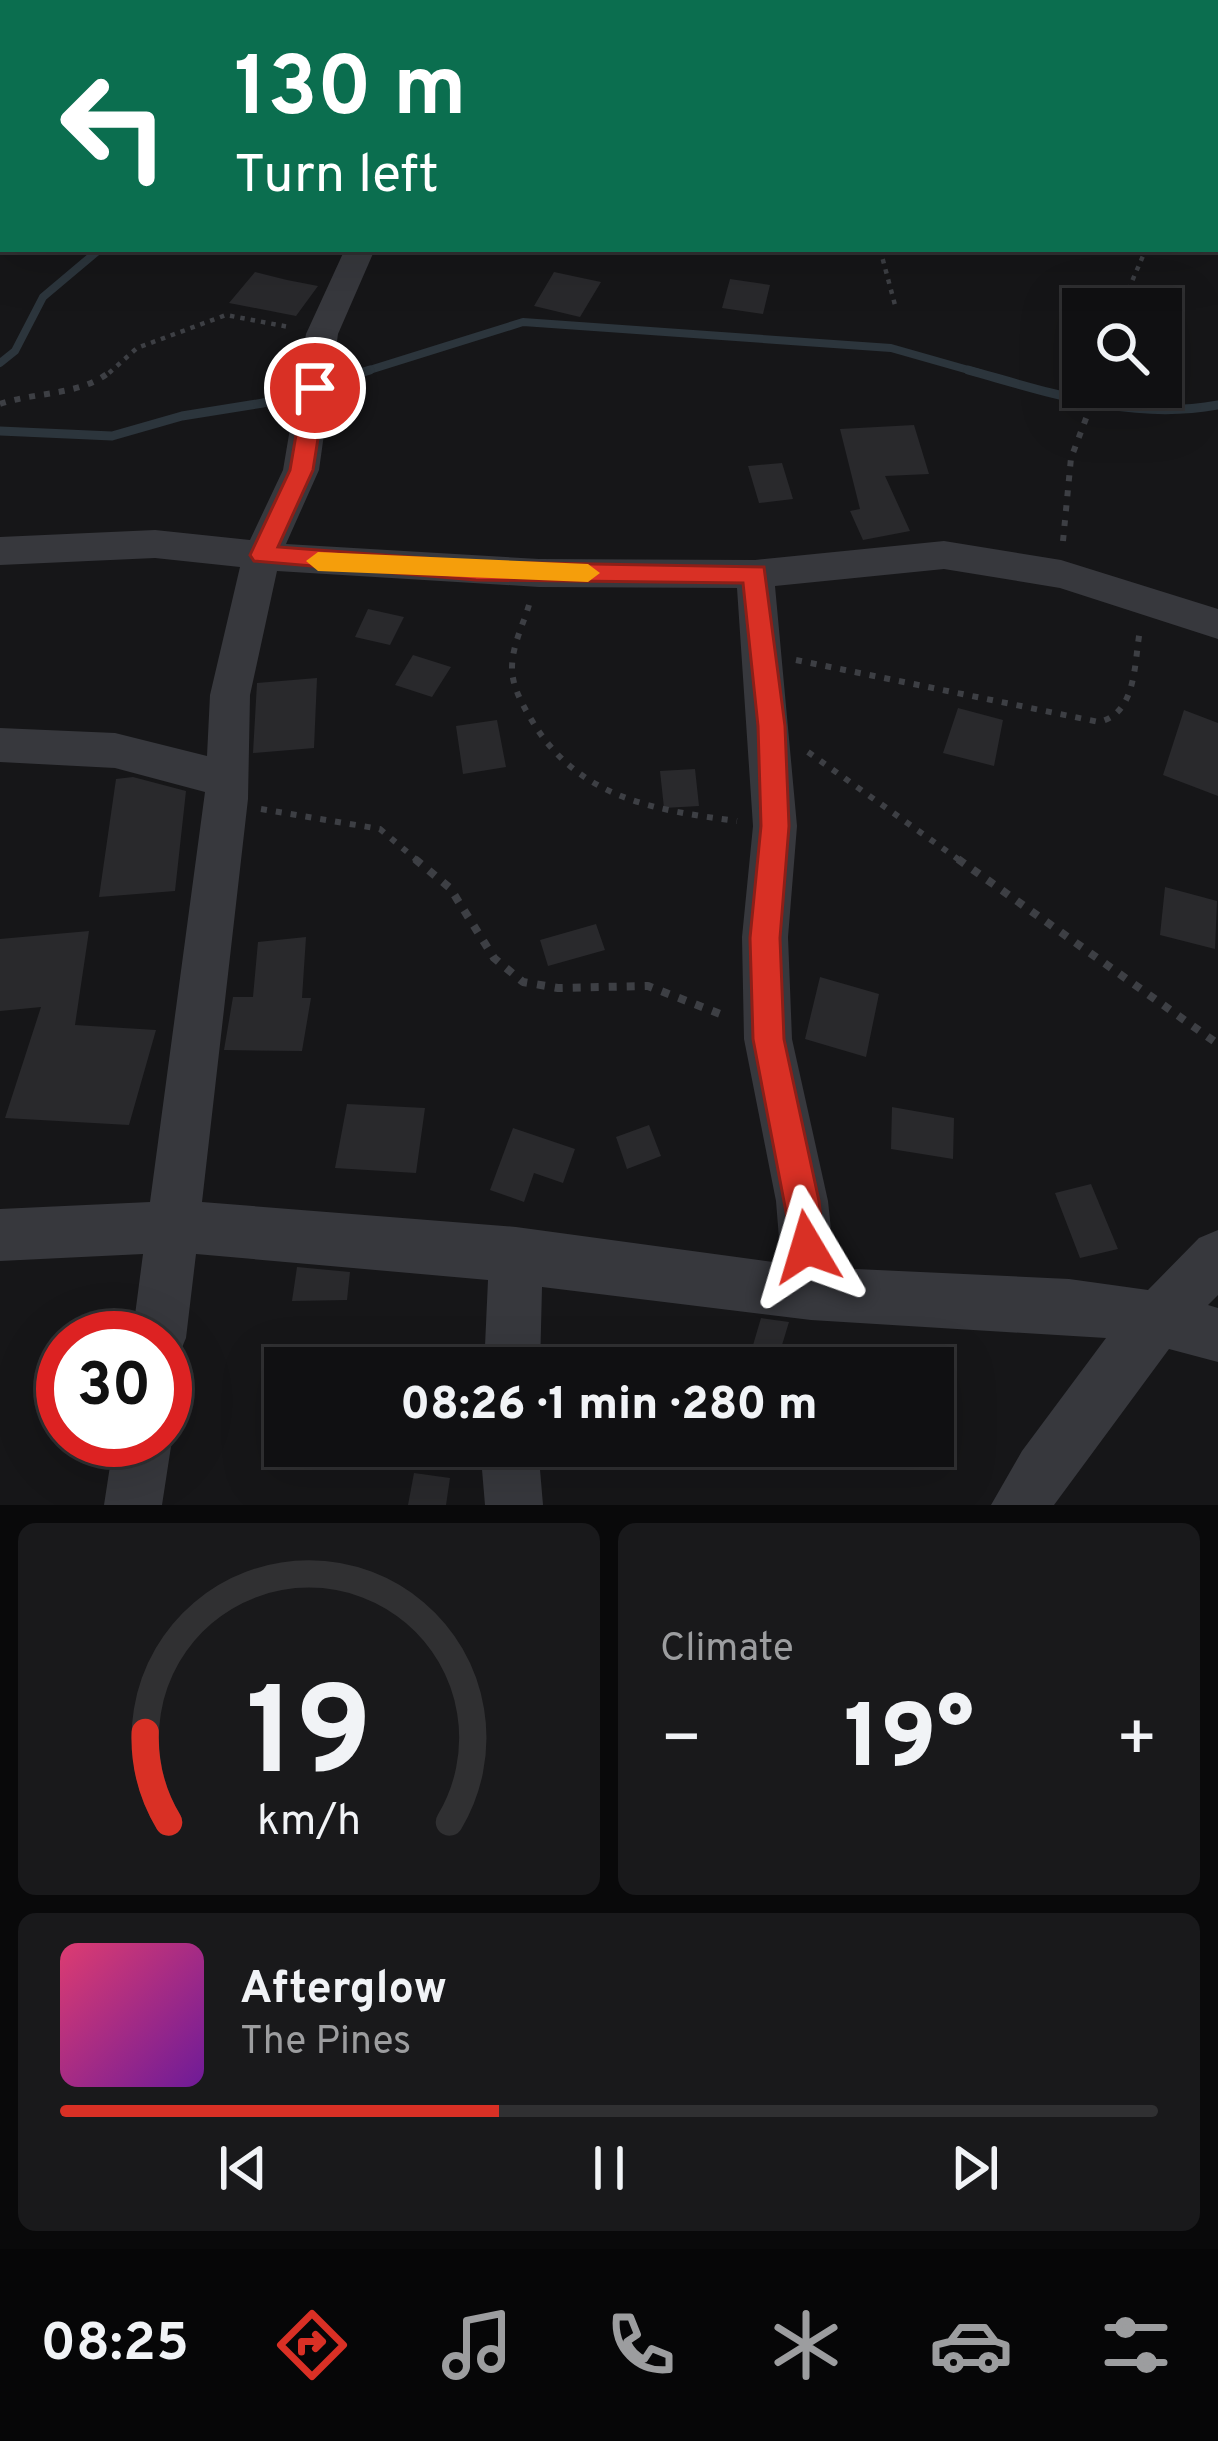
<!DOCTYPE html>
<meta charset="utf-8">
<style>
:root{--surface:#101012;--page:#19191b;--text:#f1f3f6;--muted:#9c9d9f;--line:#303032;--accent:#d93025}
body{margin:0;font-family:Overpass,sans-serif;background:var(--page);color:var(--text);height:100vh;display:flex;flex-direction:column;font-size:45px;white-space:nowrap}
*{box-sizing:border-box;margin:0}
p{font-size:39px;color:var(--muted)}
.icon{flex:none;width:66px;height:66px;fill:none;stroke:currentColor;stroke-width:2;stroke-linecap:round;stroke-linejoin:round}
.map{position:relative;height:1505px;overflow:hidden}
.side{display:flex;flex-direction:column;gap:18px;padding:18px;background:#09090a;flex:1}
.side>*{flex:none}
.top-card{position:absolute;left:0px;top:0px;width:1218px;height:252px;box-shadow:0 12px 48px #0002,0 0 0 3px var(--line);background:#0b6e4f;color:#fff;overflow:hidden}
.buttons{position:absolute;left:1062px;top:288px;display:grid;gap:24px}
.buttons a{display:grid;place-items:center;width:120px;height:120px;border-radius:0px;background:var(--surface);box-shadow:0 12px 48px #0002,0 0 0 3px var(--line);font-size:60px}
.speed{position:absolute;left:36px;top:1311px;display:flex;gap:24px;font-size:60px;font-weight:700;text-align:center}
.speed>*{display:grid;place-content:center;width:156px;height:156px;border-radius:50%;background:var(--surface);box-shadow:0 12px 48px #0002,0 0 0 3px var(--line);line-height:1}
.speed .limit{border:18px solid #d22;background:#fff;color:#111}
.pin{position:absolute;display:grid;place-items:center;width:102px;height:102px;color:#fff;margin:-51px;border:6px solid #fff;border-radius:50%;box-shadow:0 3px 12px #0007}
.me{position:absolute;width:132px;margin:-66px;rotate:353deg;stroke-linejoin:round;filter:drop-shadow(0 0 9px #0008)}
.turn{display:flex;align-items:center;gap:42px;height:252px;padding:0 36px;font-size:54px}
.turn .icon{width:156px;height:156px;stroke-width:2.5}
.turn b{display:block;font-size:84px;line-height:102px}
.big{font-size:90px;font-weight:800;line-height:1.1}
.side .tile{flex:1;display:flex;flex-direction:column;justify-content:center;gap:18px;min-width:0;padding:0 42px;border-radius:18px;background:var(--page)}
.side .dial{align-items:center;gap:0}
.dial svg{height:312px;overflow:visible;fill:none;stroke:var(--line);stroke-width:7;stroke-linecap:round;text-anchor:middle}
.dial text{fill:var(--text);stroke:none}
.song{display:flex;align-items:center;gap:36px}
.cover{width:144px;height:144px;border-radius:18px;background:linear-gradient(135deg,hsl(340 70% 55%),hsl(280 70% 35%))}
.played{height:12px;border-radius:6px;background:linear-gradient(90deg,var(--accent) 40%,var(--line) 40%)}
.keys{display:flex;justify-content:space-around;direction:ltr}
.heat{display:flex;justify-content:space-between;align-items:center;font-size:66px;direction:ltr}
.side .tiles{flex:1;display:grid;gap:18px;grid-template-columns:1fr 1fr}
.tile:last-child{grid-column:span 2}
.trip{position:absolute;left:264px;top:1347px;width:690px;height:120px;border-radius:0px;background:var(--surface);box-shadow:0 12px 48px #0002,0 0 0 3px var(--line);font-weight:800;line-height:120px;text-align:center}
.tab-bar{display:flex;height:192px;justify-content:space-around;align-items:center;background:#060607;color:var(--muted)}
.tab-bar .icon{width:84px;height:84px}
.tab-bar .current{color:var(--accent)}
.tab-bar b{font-size:54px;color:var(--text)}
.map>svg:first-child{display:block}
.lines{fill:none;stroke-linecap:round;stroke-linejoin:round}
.stream-far1{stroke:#2c353c;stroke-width:8}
.stream{stroke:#2c353c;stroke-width:9}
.building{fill:#29292c}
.path-far2{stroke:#3d3f44;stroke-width:4.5;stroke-dasharray:4.5 6;stroke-linecap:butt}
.path-far1{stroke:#3d3f44;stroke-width:6;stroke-dasharray:6 9;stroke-linecap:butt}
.path{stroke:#3d3f44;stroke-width:8;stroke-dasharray:8 10;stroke-linecap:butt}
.minor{fill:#37383d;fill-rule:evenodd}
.route{fill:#d93025;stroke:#8d1f18;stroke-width:3}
.slow{fill:#f59e0b}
</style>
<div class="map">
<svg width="1218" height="1505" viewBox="0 0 1218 1505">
<rect width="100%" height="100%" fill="#161618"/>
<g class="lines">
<!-- stream-far1 -->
<path class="stream-far1" d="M 0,363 L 15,351 L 43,297 L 100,249
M 360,373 L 523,322 L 891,348 L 979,373"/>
<!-- stream -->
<path class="stream" d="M 968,370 C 1051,393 1131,421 1218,405
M 0,431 L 112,436 L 182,416 L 263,403 L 370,370"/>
</g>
<!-- building -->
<path class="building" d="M 255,272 L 287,280 L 318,286 L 296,316 L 229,303 Z
M 554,272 L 601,282 L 580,317 L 534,306 Z
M 730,279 L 770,285 L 763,314 L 722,308 Z
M 914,425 L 929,474 L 885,476 L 910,531 L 863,540 L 850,511 L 860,509 L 840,429 Z
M 782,463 L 793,499 L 759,503 L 748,466 Z
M 368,609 L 404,617 L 390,645 L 355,637 Z
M 413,655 L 451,667 L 432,697 L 395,685 Z
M 317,678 L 314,748 L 253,753 L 257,683 Z
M 958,708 L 1003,720 L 994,766 L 943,753 Z
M 1184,710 L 1218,723 L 1218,796 L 1163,775 Z
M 497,720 L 506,767 L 463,774 L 456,726 Z
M 695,769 L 699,806 L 664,808 L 660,771 Z
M 133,777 L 186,791 L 175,891 L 99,897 L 116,779 Z
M 1165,887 L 1217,901 L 1215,949 L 1160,935 Z
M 596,924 L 605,950 L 548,966 L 540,940 Z
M 89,931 L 75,1025 L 156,1030 L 129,1125 L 5,1118 L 41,1007 L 0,1011 L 0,939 Z
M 306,937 L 302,998 L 311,998 L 302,1051 L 224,1050 L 233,997 L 253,997 L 258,942 Z
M 820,977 L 879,994 L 866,1057 L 805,1039 Z
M 347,1104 L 425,1108 L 416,1173 L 335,1168 Z
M 892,1107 L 954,1118 L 953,1159 L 891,1149 Z
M 649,1125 L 661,1156 L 627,1169 L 616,1137 Z
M 513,1128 L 575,1149 L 563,1183 L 534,1173 L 524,1202 L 490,1190 Z
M 1091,1184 L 1118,1249 L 1080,1258 L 1055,1193 Z
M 297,1267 L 350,1272 L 347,1300 L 292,1301 Z
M 761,1318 L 789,1322 L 775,1368 L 749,1359 Z
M 414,1473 L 450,1478 L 446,1505 L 408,1505 Z"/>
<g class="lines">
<!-- path-far2 -->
<path class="path-far2" d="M 880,249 L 895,305
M 1120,309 L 1146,249
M 109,373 L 137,348 L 226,315 L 289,327"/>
<!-- path-far1 -->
<path class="path-far1" d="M 0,404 C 38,391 82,396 112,370
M 1063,541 L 1071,458 L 1098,387
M 529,605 C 523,625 512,646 512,668 C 512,686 522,704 531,719 C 577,798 653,810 737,821
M 796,660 L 1099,722 C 1137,713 1134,663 1140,630
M 808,752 L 962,862
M 261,809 L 380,829 L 419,862"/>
<!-- path -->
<path class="path" d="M 415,859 L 450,888 L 494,958 L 523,982 L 558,988 L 648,986 L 728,1017
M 958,859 L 1218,1044"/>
<!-- minor -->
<path class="minor" d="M 756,0 L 785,0 L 754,3 Z
M 1020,0 L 1046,0 L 1047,3 L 1021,3 Z
M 1215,142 L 1218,142 L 1218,160 L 1215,160 Z
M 345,249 L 375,249 L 338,334 L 319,470 L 286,544 L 539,559 L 755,560 L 944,541 L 1061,560 L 1218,609 L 1218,639 L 1060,588 L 944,569 L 775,586 L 797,826 L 788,937 L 792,1039 L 828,1201 L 835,1268 L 1069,1279 L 1148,1290 L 1199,1238 L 1218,1230 L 1218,1295 L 1208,1305 L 1218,1308 L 1218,1362 L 1169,1349 L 1054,1505 L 991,1505 L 1022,1451 L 1106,1338 L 811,1320 L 542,1287 L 540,1368 L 484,1368 L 488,1280 L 196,1254 L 186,1338 L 178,1357 L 165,1363 L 165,1338 L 132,1338 L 143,1254 L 0,1261 L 0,1209 L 150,1202 L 205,792 L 115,768 L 0,762 L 0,728 L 115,733 L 207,756 L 210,695 L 240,567 L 155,558 L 0,565 L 0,537 L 155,530 L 250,540 L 283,470 L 306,334 ZM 277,571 L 539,587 L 737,588 L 753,826 L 742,937 L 744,1039 L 776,1201 L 781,1263 L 516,1227 L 202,1202 L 248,799 L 250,695 Z
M 165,1424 L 172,1440 L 162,1505 L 104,1505 L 114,1440 L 165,1440 Z
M 480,1446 L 538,1446 L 543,1505 L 485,1505 Z"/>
</g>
<!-- route -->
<path class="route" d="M 315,381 L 326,388 L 313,470 L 278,547 L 476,562 L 764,567 L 785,726 L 789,826 L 780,938 L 784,1039 L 819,1201 L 824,1247 L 819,1259 L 807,1264 L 795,1259 L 753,1039 L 750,938 L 761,826 L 758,726 L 743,583 L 476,580 L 254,561 L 250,555 L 290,470 L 304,388 Z"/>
<!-- slow -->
<path class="slow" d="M 318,552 L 588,564 L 600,573 L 588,582 L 318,571 L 306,561 Z"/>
</svg>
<div class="buttons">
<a><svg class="icon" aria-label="search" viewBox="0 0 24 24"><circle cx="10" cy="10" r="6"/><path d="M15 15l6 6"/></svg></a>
</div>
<div class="speed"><div class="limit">30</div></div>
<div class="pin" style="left:315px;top:388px;background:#d93025"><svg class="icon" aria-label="arrive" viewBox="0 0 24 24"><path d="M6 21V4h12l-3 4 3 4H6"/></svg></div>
<svg class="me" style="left:807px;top:1247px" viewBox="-20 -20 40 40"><path d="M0-17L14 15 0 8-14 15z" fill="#d93025" stroke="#fff" stroke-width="4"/></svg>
<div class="trip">08:26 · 1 min · 280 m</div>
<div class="top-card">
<div class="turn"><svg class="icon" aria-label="left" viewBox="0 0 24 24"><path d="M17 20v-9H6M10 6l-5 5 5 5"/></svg><div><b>130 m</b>Turn left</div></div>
</div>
</div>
<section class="side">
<div class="tiles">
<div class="tile dial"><svg viewBox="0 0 100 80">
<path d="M14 69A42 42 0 1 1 86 69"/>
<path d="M14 69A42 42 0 0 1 8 46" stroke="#d93025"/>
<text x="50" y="56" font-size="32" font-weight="700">19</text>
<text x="50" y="72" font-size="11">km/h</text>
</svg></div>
<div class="tile"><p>Climate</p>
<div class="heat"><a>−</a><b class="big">19°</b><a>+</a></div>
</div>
<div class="tile">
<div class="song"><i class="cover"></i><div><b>Afterglow</b><p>The Pines</p></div></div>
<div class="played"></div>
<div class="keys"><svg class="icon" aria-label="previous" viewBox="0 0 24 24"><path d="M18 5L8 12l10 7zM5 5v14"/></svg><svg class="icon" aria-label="pause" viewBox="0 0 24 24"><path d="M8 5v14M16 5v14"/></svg><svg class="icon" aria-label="next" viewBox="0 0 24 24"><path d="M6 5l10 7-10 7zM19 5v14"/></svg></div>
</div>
</div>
</section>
<nav class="tab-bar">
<b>08:25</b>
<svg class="icon current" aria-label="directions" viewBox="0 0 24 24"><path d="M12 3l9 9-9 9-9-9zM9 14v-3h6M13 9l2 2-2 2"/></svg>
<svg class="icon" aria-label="music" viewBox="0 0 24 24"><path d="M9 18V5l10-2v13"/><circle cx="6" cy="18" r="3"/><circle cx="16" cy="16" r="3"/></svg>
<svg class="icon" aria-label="phone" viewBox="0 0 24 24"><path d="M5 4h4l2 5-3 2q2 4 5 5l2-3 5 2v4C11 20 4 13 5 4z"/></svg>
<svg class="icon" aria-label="climate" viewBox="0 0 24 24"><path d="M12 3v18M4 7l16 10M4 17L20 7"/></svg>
<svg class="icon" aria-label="car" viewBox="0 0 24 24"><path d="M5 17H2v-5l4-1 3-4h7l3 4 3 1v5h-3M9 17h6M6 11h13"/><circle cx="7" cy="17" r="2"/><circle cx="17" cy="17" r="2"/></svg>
<svg class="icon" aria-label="filters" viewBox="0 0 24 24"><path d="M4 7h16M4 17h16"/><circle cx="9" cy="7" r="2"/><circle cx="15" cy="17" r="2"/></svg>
</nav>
